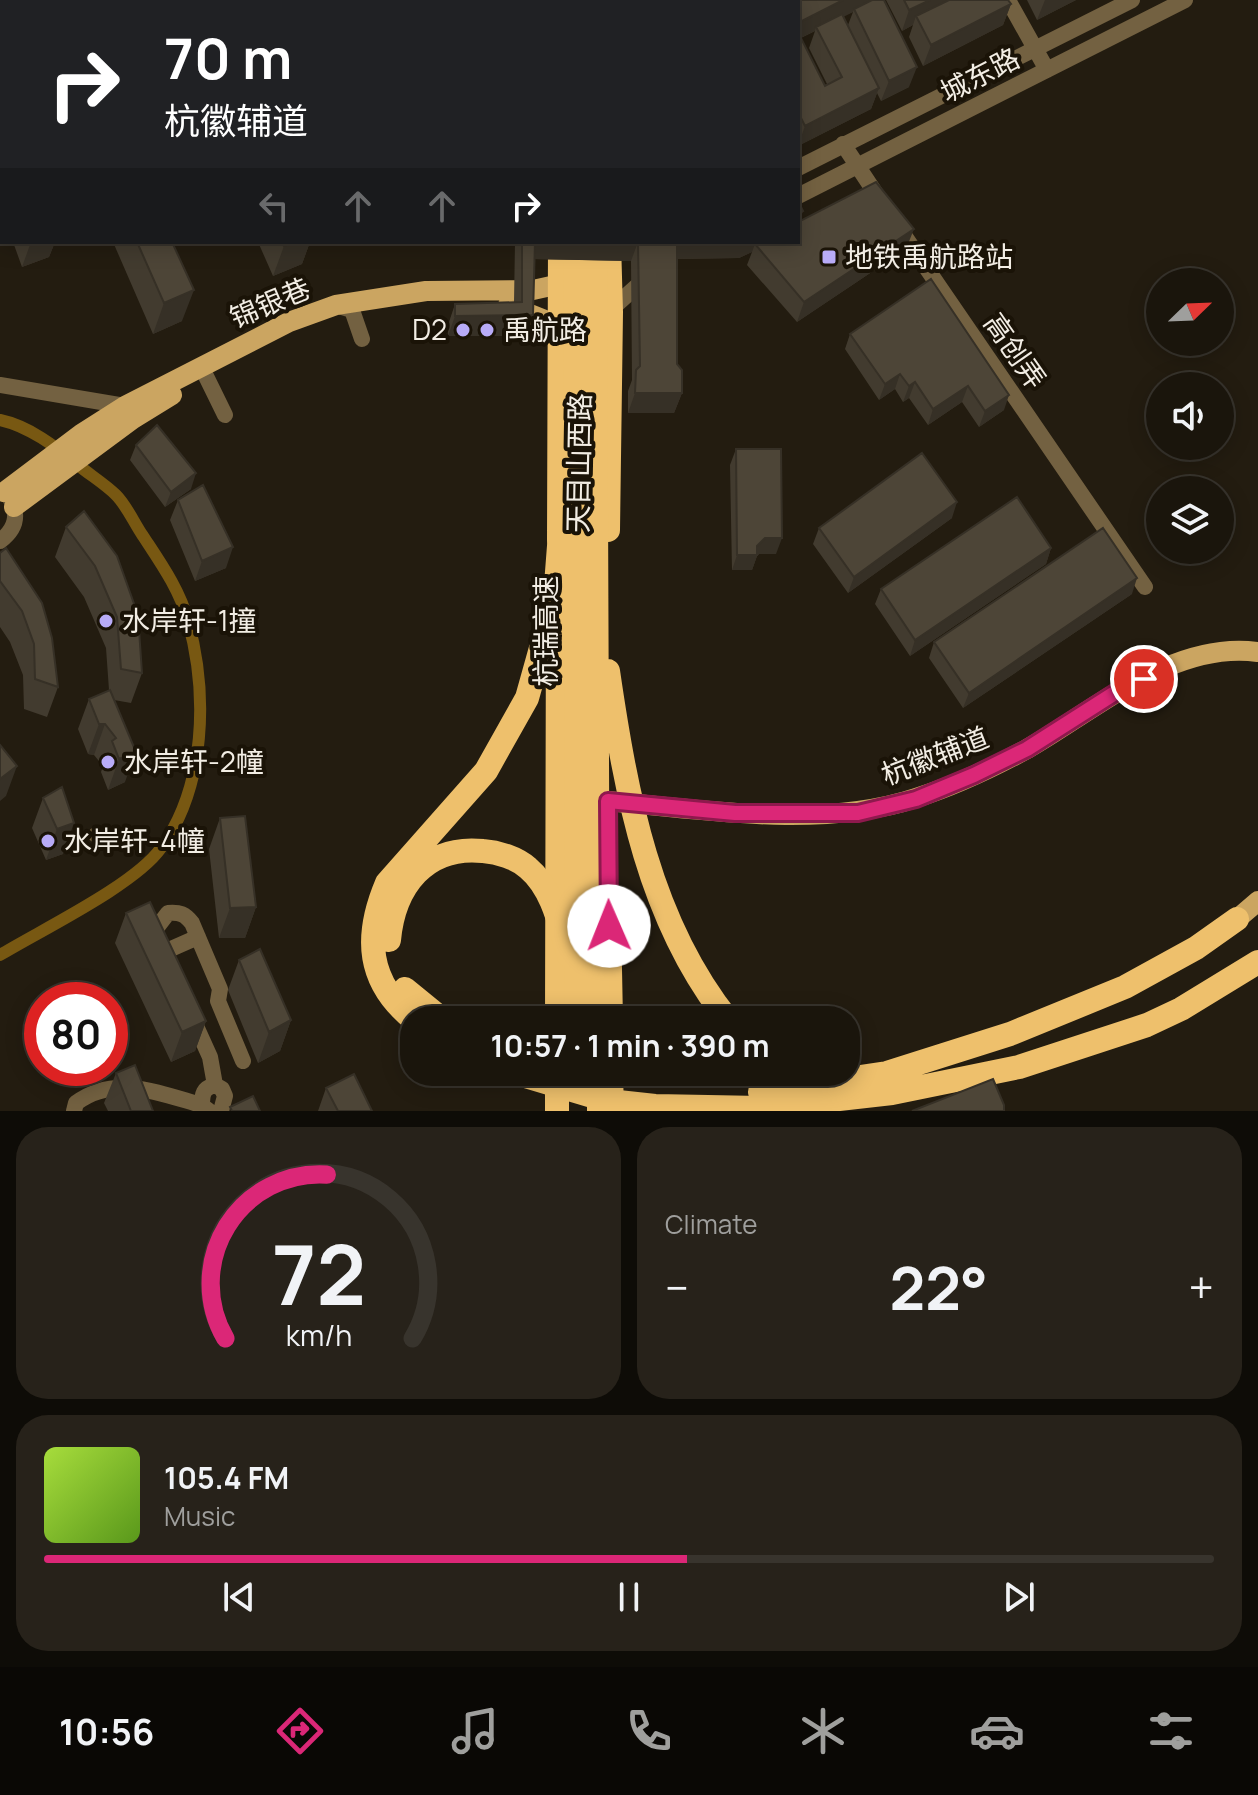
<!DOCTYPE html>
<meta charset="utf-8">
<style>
:root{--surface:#1a150c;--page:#27221a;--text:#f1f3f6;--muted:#9f9f9d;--line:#38342d;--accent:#db2777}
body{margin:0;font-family:Manrope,"Noto Sans SC",sans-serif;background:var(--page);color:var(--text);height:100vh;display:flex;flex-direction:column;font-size:30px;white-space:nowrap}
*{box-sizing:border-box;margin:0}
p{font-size:26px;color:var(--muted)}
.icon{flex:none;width:44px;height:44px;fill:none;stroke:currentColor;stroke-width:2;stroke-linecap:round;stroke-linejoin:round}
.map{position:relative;height:1111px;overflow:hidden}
.drawer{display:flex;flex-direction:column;gap:16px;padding:16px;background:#0e0c07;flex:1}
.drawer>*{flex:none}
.hud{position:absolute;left:0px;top:0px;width:800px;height:244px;box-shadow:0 4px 20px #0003,0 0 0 2px var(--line);background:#202124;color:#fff;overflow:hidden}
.needle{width:52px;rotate:67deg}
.fabs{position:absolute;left:1146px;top:268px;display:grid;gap:16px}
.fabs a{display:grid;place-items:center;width:88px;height:88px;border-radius:50%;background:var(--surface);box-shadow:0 4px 20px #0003,0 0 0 2px var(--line);font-size:40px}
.speed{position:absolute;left:24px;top:982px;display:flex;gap:16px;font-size:40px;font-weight:700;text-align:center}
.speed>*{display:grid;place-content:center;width:104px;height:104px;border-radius:50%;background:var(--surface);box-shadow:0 4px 20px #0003,0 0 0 2px var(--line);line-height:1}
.speed .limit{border:12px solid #d22;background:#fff;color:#111}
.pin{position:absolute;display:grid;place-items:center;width:68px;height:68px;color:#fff;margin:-34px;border:4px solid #fff;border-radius:50%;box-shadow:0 2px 8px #0007}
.me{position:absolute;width:88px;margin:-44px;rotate:359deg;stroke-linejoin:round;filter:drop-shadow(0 0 6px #0008)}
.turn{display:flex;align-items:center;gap:28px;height:168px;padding:0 32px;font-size:36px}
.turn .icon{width:104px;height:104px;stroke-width:2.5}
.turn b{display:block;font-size:56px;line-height:68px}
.lanes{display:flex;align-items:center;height:76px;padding:0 32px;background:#0003;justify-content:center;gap:40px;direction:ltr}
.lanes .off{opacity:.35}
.big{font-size:60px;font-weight:700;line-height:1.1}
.drawer .tile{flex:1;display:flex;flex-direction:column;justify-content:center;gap:12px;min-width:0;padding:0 28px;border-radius:32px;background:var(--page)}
.drawer .dial{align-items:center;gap:0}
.dial svg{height:208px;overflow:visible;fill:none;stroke:var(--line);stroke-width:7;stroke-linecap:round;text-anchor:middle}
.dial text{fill:var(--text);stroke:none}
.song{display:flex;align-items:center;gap:24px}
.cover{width:96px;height:96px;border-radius:12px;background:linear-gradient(135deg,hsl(80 70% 55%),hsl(90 70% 35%))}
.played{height:8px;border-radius:4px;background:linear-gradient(90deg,var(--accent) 55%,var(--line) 55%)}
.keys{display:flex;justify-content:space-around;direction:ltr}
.heat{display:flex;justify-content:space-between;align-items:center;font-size:44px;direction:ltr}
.drawer .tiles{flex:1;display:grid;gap:16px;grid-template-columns:1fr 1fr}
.tile:last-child{grid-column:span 2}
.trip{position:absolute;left:400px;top:1006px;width:460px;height:80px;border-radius:32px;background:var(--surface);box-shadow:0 4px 20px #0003,0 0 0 2px var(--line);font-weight:700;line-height:80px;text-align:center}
.menu{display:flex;height:128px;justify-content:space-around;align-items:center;background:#0a0805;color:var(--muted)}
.menu .icon{width:56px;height:56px}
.menu .on{color:var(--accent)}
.menu b{font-size:36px;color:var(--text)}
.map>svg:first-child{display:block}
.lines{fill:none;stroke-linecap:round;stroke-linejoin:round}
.canal{stroke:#785812;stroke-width:12}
.minor{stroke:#736141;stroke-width:16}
.major{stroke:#cba561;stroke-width:20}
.highway{stroke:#eec06c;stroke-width:24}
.highway-bridge{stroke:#eec06c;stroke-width:24}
.wall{fill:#423b2f;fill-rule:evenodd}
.shaded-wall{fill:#363026}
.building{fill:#4d4537;stroke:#363026;stroke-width:2}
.route-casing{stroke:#8e194d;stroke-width:20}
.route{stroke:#db2777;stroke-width:14}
.poi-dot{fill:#b8abf7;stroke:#1a1307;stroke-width:3}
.labels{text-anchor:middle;stroke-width:8;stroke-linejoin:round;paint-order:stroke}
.street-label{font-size:28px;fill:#f2ede4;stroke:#1a1307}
.poi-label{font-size:28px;fill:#f2ede4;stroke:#1a1307;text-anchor:start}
</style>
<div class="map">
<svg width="1258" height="1111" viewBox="0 0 1258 1111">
<rect width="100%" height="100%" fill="#231c10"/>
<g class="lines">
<!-- canal -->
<path class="canal" d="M 0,420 C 29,426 56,447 78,465 C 90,475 105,484 116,495 C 127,506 134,523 143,536 C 160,562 180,590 188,621 C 208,693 206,786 161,848 C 135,885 41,930 0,955"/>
<!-- minor -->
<path class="minor" d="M 1008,0 L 1047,70
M 843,144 L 882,203
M 798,168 L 1132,0
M 798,196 L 1185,0
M 897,225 L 1145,587
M 336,305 L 352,310 L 362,339
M 607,313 L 646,278
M 201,366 L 225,415
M 0,385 L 125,406 L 129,412
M 0,541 C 16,529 19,515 10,498
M 96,835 L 109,841
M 159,943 L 155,930 L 168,913 C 180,912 185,914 192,923 L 220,989 L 218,1001 L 243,1061
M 164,952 L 198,937
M 191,1015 L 210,1057 L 215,1085
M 202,1106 C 202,1094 203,1088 215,1085 L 222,1089 L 225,1096 L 221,1111
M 74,1111 L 76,1103 C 115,1074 159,1093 201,1105 L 209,1111"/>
<!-- major -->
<path class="major" d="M 507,307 L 520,310 L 560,326
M 4,492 L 81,434 L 125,406 L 289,322 L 336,305 L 426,291 L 533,290 L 560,284
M 14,507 L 133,419 L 172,395
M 608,801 C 704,810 823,829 916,798 C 954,786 992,768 1027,749 C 1095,710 1174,640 1258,652
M 1237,919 L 1258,901"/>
<!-- highway -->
<path class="highway" d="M 557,0 L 557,2
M 607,0 L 607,2
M 575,2 L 575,0
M 608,530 L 611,312 L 609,242
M 559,540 L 560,242
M 609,918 L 611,1020
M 557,1020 L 558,600
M 611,1072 L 612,1111
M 760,1092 L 887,1073 L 1010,1034 L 1125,987 L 1196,948 L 1237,919
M 761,1108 L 892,1093 L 1019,1067 L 1147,1025 L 1181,1009 L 1258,962
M 557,1111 L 557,1072"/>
<!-- highway-bridge -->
<path class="highway-bridge" d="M 575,242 L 577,1020
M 595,242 L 598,1020
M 608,671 C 626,794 649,921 728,1020
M 389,940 C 394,886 426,845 483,851 C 498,852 517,858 528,868 C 553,889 560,926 569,956
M 405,989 L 443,1020
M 414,1020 C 367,982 364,937 387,883 L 486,771 L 527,698 L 555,598 L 561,520
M 512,1072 L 609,1101 L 655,1106 L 761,1108
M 599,1072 L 599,1111"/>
</g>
<!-- wall -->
<path class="wall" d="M 28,0 L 74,0 L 75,2 L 27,2 Z
M 176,0 L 226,0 L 226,2 L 177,2 Z
M 773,0 L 884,0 L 909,87 L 881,101 L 877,93 L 871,109 L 798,146 L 798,2 L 772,2 ZM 853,12 L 848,25 L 843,16 ZM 815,31 L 809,48 L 827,84 L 825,86 L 801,38 Z
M 886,0 L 1008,0 L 1011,4 L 1003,25 L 923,66 L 909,37 L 913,25 L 902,31 Z
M 1027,0 L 1076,0 L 1037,20 Z
M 798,201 L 803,211 L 799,222 L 906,249 L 797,322 L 747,265 L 752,252 L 739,258 L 677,259 L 677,364 L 682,393 L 674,413 L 628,413 L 628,391 L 632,380 L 631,261 L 534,259 L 526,336 L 448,336 L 448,325 L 455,304 L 514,302 L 515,242 L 798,242 Z
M 13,242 L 55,242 L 49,257 L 22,267 Z
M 113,242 L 172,242 L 182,321 L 153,334 Z
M 258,242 L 310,242 L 302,264 L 273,276 Z
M 931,279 L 1004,410 L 979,427 L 962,402 L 928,425 L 909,398 L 903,402 L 895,389 L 879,400 L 845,349 L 850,334 Z
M 136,445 L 191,489 L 165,507 L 130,460 Z
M 736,449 L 776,554 L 759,554 L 757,556 L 752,570 L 732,570 L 730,465 Z
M 178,500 L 226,568 L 195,581 L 170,520 Z
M 84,511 L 142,673 L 131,703 L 114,700 L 125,782 L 108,790 L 101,772 L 103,766 L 94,755 L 88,754 L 78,729 L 89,699 L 109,690 L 106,648 L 84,597 L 55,557 L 66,527 Z
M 952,518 L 848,593 L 813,544 L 819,528 Z
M 1051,548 L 1046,564 L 910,656 L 875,604 L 881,589 Z
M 0,553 L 58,687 L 47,717 L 24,709 L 23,675 L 10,642 L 0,627 Z
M 1132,594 L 963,708 L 929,658 L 934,642 Z
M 62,787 L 63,854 L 46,860 L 32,828 L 43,798 Z
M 220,818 L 256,907 L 245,938 L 219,938 L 209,849 Z
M 126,913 L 206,1021 L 195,1051 L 171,1062 L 115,943 Z
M 239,960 L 291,1020 L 280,1051 L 258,1063 L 228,990 Z
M 116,1073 L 153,1111 L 108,1111 L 104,1103 Z
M 326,1088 L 372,1111 L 318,1111 Z"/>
<!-- shaded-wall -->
<path class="shaded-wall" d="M 752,0 L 765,0 L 760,2 L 751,2 Z
M 843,0 L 873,0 L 854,9 L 853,12 L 818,30 L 816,27 L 815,31 L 798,39 L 798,23 Z
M 930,0 L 963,0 L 916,16 L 913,25 L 902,31 L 909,10 Z
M 1045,0 L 1076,0 L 1037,20 Z
M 1011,4 L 1003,25 L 923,66 L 931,45 Z
M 917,67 L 909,87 L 881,101 L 889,81 Z
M 879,88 L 871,109 L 798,146 L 805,126 Z
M 914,229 L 906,249 L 797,322 L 804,302 Z
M 31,242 L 55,242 L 49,257 L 22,267 Z
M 293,242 L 310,242 L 302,264 L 273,276 L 284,246 Z
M 533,242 L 638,242 L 631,261 L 527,259 Z
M 676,242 L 773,242 L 755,244 L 752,252 L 739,258 L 669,259 Z
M 194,290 L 182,321 L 153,334 L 164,303 Z
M 533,315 L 526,336 L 448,336 L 455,316 Z
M 900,374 L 895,389 L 879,400 L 885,384 Z
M 915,382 L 909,398 L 903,402 L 909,386 Z
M 968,386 L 962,402 L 928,425 L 933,409 Z
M 635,393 L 682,393 L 674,413 L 628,413 Z
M 1009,395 L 1004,410 L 979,427 L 985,411 Z
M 196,473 L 191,489 L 165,507 L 171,492 Z
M 957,502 L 952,518 L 848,593 L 854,577 Z
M 765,538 L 782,538 L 776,554 L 759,554 L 757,556 L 752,570 L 732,570 L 737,555 L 757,546 Z
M 233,547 L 226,568 L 195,581 L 202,561 Z
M 1051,548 L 1046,564 L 910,656 L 915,640 Z
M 1137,578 L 1132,594 L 963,708 L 969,693 Z
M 99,724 L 105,724 L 94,755 L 88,754 Z
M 136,752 L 125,782 L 108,790 L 119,759 Z
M 17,766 L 6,796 L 0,801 L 0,779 Z
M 74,823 L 63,854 L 46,860 L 57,829 Z
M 256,907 L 245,938 L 219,938 L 230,908 Z
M 291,1020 L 280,1051 L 258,1063 L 269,1032 Z
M 206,1021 L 195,1051 L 171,1062 L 182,1032 Z"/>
<!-- building -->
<path class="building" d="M 44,0 L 74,0 L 75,2 L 45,2 Z
M 203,0 L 226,0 L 226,2 L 202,2 Z
M 777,0 L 843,0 L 798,23 L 798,2 L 778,2 Z
M 872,0 L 884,0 L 917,67 L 889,81 L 854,9 Z
M 904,0 L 930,0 L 909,10 Z
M 949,0 L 1008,0 L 1011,4 L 931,45 L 916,16 Z
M 842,14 L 879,88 L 805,126 L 798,112 L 798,37 L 800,36 L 825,86 L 842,77 L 816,27 Z
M 876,182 L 914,229 L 804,302 L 755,244 L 760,242 L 798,242 L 798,222 Z
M 798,201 L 803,211 L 798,213 Z
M 137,242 L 172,242 L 194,290 L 164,303 Z
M 282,242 L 293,242 L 284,246 Z
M 522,242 L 535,242 L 533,315 L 455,316 L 455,304 L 522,302 Z
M 638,242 L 677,242 L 677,364 L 682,370 L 682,393 L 635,393 L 636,370 L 640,366 Z
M 931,279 L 1009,395 L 985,411 L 968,386 L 933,409 L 915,382 L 909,386 L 900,374 L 885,384 L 850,334 Z
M 157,425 L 196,473 L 171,492 L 136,445 Z
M 736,449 L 781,449 L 782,538 L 765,538 L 757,546 L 757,555 L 737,555 Z
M 922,453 L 957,502 L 854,577 L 819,528 Z
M 203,485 L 233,547 L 202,561 L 178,500 Z
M 1017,497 L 1051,548 L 915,640 L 881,589 Z
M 84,511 L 117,556 L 138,615 L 142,673 L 121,669 L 117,617 L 95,566 L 66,527 Z
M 1103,528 L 1137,578 L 969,693 L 934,642 Z
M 6,548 L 42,603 L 52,638 L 58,687 L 35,679 L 34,644 L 22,611 L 0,581 L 0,553 Z
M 110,690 L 136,752 L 119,759 L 112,741 L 116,738 L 105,724 L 99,724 L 89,699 Z
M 0,745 L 17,766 L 0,779 Z
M 62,787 L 74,823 L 57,829 L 43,798 Z
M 245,816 L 256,907 L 230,908 L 220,818 Z
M 150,902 L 206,1021 L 182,1032 L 126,913 Z
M 260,949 L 291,1020 L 269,1032 L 239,960 Z
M 135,1065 L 153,1111 L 131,1111 L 116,1073 Z
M 354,1074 L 372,1111 L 338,1111 L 326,1088 Z
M 993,1079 L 1004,1105 L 1004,1111 L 912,1111 Z
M 253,1096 L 260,1111 L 232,1111 L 230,1107 Z"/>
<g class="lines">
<!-- route casing -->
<g class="route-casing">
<path id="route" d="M 609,926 L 608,801 L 735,813 L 858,813 L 916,799 L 974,775 L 1027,749 L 1118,691 L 1144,679"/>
</g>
<!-- route -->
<use href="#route" class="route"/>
</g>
<!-- markers -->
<g class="poi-dot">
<rect x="821" y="249" width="16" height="16" rx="4"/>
<circle cx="463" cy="330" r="8"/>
<circle cx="487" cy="330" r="8"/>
<circle cx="106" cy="621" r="8"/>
<circle cx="108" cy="762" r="8"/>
<circle cx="48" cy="841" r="8"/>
</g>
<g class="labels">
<!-- street labels -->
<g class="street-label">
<text transform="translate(980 75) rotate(-27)" y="10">城东路</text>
<text transform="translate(270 303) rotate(-23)" y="10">锦银巷</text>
<text transform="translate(1015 351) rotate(55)" y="10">高创弄</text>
<text transform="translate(579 463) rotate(-89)" y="10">天目山西路</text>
<text transform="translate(546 631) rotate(-90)" y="10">杭瑞高速</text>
<text transform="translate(935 756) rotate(-21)" y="10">杭徽辅道</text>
</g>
<!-- poi labels -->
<g class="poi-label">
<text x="845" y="267">地铁禹航路站</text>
<text x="447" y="340" text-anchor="end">D2</text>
<text x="503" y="340">禹航路</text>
<text x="122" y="631">水岸轩-1撞</text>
<text x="124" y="772">水岸轩-2幢</text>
<text x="64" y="851">水岸轩-4幢</text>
</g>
</g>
</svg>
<div class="fabs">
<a><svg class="needle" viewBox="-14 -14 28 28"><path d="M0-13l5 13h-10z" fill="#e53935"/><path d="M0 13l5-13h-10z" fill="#9f9f9d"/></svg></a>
<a><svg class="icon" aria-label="sound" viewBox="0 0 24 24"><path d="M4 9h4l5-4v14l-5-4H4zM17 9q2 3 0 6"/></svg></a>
<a><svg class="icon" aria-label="layers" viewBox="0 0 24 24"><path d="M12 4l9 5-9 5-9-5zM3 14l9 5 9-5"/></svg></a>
</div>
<div class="speed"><div class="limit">80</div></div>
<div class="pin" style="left:1144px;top:679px;background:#d93025"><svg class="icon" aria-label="arrive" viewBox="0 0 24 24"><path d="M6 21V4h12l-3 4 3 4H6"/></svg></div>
<svg class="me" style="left:609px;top:926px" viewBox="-20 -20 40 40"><circle r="19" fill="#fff"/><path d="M0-13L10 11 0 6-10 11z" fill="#db2777"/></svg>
<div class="trip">10:57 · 1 min · 390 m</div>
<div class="hud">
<div class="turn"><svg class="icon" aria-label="right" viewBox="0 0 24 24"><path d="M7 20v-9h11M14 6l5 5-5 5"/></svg><div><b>70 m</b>杭徽辅道</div></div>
<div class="lanes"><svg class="icon off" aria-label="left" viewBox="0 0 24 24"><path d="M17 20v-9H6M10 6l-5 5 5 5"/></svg><svg class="icon off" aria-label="ahead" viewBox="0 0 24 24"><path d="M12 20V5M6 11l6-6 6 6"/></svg><svg class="icon off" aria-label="ahead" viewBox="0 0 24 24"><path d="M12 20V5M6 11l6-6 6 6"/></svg><svg class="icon" aria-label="right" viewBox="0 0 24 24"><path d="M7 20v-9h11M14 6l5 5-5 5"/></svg></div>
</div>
</div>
<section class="drawer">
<div class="tiles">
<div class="tile dial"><svg viewBox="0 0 100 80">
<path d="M14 69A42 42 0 1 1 86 69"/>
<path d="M14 69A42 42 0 0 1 53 6" stroke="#db2777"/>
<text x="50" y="56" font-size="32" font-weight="700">72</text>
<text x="50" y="72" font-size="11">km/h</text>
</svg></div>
<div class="tile"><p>Climate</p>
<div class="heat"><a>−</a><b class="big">22°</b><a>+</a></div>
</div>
<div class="tile">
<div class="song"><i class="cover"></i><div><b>105.4 FM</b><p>Music</p></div></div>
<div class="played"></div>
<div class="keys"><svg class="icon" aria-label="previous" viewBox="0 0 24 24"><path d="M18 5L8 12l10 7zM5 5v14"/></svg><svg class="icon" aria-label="pause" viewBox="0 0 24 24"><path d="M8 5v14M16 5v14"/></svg><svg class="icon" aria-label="next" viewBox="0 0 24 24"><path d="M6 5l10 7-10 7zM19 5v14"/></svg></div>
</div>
</div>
</section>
<nav class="menu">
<b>10:56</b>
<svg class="icon on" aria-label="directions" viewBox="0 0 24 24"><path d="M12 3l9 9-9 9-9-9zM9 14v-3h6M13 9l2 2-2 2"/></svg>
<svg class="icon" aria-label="music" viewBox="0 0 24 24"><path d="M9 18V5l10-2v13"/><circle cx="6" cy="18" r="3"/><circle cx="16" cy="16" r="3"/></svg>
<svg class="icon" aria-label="phone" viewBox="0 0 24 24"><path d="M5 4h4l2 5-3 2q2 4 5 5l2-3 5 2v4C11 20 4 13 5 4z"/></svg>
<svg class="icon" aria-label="climate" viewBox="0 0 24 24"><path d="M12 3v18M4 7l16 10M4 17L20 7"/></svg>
<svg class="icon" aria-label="car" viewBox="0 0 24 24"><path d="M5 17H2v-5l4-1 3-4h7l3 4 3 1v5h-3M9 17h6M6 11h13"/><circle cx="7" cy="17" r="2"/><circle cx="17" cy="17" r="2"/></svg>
<svg class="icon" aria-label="filters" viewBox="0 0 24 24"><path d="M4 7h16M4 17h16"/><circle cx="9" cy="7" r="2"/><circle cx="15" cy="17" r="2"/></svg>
</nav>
